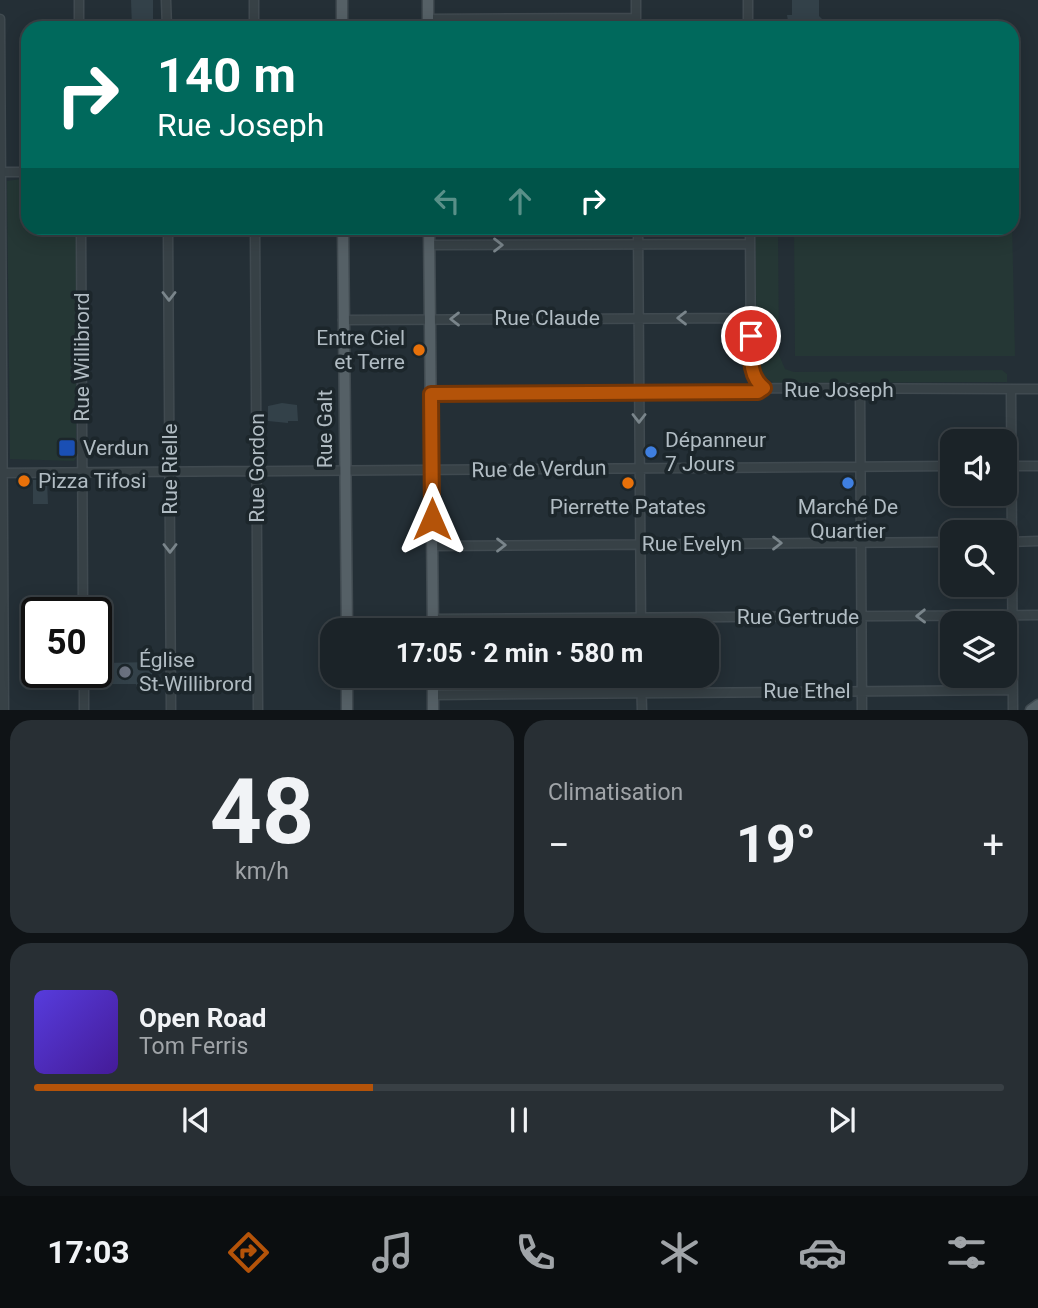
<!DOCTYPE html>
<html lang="fr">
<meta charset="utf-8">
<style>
:root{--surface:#1b2328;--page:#282f34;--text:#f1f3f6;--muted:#a0a4a8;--line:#394045;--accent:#b45309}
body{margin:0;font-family:Roboto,sans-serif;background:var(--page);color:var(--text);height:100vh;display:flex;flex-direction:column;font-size:26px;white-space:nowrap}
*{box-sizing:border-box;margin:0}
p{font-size:23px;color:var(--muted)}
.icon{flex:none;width:38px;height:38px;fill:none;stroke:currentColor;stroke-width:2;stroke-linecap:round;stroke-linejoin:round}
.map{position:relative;height:710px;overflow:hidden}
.panel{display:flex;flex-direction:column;gap:10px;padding:10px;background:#0f1316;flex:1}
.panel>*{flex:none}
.guide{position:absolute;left:21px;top:21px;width:998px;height:214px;border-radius:21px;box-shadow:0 4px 18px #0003,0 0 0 2px var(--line);background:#00695c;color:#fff;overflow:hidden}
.fabs{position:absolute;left:940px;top:429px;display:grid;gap:14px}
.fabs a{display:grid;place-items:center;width:77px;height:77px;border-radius:14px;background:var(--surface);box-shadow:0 4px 18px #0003,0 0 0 2px var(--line);font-size:35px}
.speed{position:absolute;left:21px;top:597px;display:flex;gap:14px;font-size:35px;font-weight:700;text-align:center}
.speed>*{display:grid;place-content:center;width:91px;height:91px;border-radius:50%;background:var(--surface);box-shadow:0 4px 18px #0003,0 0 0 2px var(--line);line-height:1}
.speed .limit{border:4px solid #111;border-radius:10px;background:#fff;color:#111}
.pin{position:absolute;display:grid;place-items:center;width:60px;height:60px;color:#fff;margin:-30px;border:4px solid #fff;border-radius:50%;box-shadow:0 2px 7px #0007}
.me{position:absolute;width:77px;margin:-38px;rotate:0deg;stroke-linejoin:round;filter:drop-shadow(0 0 5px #0008)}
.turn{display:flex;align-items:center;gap:24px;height:147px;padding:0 21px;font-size:32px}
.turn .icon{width:91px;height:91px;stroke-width:2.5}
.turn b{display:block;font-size:49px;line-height:60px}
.lanes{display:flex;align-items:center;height:66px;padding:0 21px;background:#0003;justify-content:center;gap:35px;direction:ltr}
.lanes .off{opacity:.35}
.big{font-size:52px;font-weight:700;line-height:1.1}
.panel .widget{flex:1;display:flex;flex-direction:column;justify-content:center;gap:10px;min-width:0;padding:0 24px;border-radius:21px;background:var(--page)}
.panel .dial{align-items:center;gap:0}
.dial b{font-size:91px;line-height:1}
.song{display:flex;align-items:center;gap:21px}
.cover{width:84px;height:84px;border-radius:10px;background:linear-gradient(135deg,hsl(250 70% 55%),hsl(260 70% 35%))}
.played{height:7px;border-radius:4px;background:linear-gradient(90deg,var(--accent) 35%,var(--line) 35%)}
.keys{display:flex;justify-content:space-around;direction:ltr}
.heat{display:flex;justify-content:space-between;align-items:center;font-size:38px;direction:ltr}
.panel .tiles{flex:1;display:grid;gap:10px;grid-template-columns:1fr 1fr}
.widget:last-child{grid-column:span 2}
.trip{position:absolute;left:320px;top:618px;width:399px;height:70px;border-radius:21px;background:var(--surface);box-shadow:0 4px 18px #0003,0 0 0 2px var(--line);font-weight:700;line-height:70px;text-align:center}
.tab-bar{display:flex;height:112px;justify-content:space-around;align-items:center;background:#0b0e10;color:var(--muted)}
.tab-bar .icon{width:49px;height:49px}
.tab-bar .on{color:var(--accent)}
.tab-bar b{font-size:32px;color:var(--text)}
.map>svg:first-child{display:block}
.green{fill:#253735}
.building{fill:#334149}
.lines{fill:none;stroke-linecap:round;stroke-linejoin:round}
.minor-casing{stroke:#404a50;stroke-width:11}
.major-casing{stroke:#404a50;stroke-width:13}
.minor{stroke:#374146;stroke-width:8}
.major{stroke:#556066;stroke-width:10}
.oneway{stroke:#7a858b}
.route-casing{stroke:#753606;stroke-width:18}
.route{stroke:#b45309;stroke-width:12}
.food-dot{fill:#e8710a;stroke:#1c262b;stroke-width:2.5}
.transit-dot{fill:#1a4fb4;stroke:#1c262b;stroke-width:2.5}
.shop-dot{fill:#3f7fe0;stroke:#1c262b;stroke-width:2.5}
.worship-dot{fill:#6b7280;stroke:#1c262b;stroke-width:2.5}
.labels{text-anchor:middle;stroke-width:7;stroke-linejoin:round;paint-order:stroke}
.street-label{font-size:21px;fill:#b1bcc3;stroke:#1c262b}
.poi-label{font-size:21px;fill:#b1bcc3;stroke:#1c262b;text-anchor:start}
</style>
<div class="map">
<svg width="1038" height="710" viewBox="0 0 1038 710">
<rect width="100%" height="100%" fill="#242f36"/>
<!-- green -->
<path class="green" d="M 28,178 L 28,228 L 77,228 L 76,458 L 74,461 L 10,459 L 7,181 Z
M 1012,221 L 1015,356 L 795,356 L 794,228 L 1012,228 Z
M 672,228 L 743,228 L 743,236 L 672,237 Z
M 755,228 L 778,228 L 779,355 L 785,369 L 794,372 L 1002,370 L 1007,374 L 1007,382 L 774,383 L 765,377 L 757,361 Z"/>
<!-- building -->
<path class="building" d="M 131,0 L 153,0 L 153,28 L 132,28 Z
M 792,0 L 819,0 L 819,16 L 823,20 L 855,19 L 855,28 L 795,28 L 788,21 L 787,15 L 792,15 Z
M 282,403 L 297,405 L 298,421 L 288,421 L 288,423 L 268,421 L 268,406 Z
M 33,480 L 47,480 L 48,504 L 33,504 Z
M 152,662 L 152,678 L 159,678 L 159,688 L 136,687 L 136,684 L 104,684 L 99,680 L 99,665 L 104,665 L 104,663 Z"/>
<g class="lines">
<!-- minor casing -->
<g class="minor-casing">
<path id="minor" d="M 79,0 L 79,28
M 166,0 L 167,28
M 254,0 L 254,28
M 636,0 L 636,28
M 0,19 L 4,710
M 428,19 L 636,18
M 748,28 L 748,0
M 0,172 L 28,172
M 81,228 L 83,612
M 168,228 L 171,710
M 255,228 L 258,710
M 638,228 L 641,630
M 750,228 L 751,362 L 754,376 L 764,388
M 429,245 L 750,244
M 343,320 L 750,318
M 1011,389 L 1013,710
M 860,390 L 862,710
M 431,394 L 758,392 L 764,388 L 1038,389
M 1004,466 L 1038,466
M 0,473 L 952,466
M 1004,542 L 1038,541
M 432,546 L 952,542
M 433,619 L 1038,615
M 84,672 L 84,710
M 641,676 L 642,710
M 433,695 L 1013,690"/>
</g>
<!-- major casing -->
<g class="major-casing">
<path id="major" d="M 342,0 L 342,28
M 428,0 L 428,28
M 343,228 L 347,630
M 429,228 L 433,630
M 347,676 L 347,710
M 433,676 L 433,710
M 1031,710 L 1038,705"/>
</g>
<!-- minor -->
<use href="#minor" class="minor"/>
<!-- major -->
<use href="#major" class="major"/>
</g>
<!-- one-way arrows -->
<defs><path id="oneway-chevron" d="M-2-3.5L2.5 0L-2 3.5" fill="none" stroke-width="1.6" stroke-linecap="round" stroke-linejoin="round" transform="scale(1.75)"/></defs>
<g class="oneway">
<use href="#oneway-chevron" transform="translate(498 245)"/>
<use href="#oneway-chevron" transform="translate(169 296) rotate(90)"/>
<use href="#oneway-chevron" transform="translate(682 318) rotate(180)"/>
<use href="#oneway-chevron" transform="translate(455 319) rotate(180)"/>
<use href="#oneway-chevron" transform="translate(639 418) rotate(90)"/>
<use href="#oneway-chevron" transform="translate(777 543)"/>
<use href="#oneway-chevron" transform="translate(501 545)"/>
<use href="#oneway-chevron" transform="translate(170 548) rotate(90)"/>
<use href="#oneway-chevron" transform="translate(921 616) rotate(179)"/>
</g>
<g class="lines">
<!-- route casing -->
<g class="route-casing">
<path id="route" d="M 432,519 L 431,394 L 758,392 L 764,388 C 748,376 751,354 751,336"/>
</g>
<!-- route -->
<use href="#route" class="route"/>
</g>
<!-- markers -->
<g class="food-dot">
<circle cx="419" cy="350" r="7"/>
<circle cx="24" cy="481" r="7"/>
<circle cx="628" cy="483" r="7"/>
</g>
<rect class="transit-dot" x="58" y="439" width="18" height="18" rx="3.5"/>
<g class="shop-dot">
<circle cx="651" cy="452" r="7"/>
<circle cx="848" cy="483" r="7"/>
</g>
<circle class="worship-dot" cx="125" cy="672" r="7"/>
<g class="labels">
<!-- street labels -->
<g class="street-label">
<text x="547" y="325">Rue Claude</text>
<text transform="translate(82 357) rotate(-90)" y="7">Rue Willibrord</text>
<text x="839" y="397">Rue Joseph</text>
<text transform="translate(325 429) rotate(-90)" y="7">Rue Galt</text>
<text transform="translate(257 468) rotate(-90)" y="7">Rue Gordon</text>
<text transform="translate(170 469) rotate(-90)" y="7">Rue Rielle</text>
<text transform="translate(539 469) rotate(-1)" y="7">Rue de Verdun</text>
<text x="692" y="551">Rue Evelyn</text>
<text x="798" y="624">Rue Gertrude</text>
<text x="807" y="698">Rue Ethel</text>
</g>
<!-- poi labels -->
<g class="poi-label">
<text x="405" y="345" text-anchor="end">Entre Ciel<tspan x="405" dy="24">et Terre</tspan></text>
<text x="665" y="447">Dépanneur<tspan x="665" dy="24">7 Jours</tspan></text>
<text x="83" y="455">Verdun</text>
<text x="38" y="488">Pizza Tifosi</text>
<text x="628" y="514" text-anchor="middle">Pierrette Patates</text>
<text x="848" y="514" text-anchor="middle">Marché De<tspan x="848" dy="24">Quartier</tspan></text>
<text x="139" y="667">Église<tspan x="139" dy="24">St-Willibrord</tspan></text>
</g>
</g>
</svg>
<div class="fabs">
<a><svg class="icon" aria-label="sound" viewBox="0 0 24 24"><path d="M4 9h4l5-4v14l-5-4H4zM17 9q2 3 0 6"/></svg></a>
<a><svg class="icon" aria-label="search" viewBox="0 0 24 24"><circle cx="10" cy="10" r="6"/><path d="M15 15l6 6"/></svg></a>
<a><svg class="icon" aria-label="layers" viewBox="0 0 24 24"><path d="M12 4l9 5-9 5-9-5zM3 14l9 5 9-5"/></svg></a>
</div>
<div class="speed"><div class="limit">50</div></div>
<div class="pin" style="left:751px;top:336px;background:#d93025"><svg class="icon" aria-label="arrive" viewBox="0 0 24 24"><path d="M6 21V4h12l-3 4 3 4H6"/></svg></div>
<svg class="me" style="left:432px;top:519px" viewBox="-20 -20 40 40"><path d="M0-17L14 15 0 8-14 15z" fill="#b45309" stroke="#fff" stroke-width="4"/></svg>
<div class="trip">17:05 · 2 min · 580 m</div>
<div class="guide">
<div class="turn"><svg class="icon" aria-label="right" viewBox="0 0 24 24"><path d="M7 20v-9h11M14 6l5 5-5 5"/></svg><div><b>140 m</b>Rue Joseph</div></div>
<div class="lanes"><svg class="icon off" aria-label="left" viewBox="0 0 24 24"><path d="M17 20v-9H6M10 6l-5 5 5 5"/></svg><svg class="icon off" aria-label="ahead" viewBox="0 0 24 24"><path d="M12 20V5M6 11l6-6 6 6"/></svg><svg class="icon" aria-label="right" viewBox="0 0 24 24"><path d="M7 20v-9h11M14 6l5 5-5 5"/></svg></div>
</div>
</div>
<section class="panel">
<div class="tiles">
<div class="widget dial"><b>48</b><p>km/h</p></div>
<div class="widget"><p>Climatisation</p>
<div class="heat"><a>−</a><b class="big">19°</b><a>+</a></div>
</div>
<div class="widget">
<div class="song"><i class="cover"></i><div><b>Open Road</b><p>Tom Ferris</p></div></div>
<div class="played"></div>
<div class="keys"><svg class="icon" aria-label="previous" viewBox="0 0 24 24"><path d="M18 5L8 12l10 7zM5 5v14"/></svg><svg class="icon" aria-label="pause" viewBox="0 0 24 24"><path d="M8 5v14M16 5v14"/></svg><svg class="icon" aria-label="next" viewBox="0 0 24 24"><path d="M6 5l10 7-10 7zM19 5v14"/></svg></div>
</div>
</div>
</section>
<nav class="tab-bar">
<b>17:03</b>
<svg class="icon on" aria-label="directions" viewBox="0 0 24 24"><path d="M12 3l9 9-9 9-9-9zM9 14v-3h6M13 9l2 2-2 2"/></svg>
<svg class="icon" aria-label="music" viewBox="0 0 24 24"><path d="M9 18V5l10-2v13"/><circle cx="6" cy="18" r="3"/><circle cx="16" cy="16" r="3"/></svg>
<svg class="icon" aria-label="phone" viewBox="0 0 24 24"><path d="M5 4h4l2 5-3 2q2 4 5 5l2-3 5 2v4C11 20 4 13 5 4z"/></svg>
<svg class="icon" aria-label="climate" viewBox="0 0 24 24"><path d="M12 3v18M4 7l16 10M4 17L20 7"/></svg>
<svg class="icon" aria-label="car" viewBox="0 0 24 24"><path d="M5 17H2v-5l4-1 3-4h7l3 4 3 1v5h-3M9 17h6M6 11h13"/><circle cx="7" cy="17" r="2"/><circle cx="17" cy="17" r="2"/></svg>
<svg class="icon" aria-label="filters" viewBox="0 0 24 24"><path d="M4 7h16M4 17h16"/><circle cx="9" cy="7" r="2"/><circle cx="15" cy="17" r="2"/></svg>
</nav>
